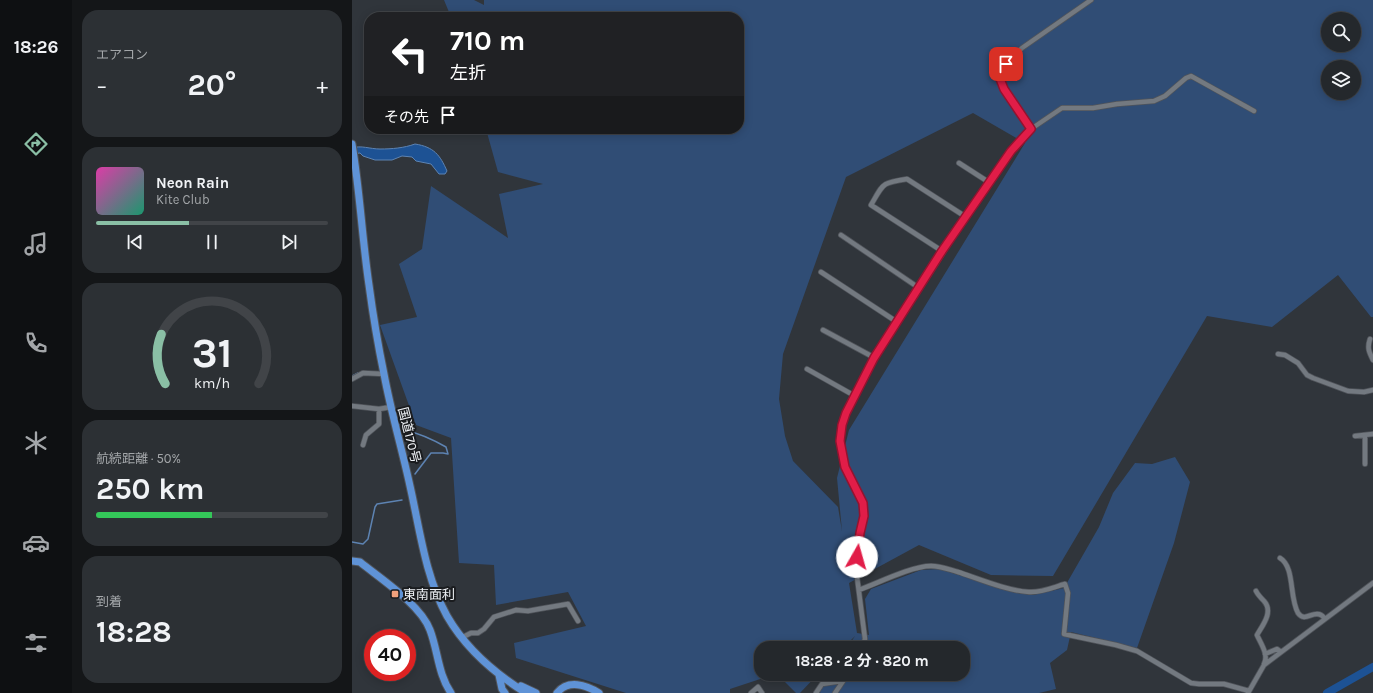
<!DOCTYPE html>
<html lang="ja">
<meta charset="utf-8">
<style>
:root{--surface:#24282c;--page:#2c3034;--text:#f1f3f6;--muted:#a3a6a9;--line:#414448;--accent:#8abfa5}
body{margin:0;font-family:Karla,"Noto Sans JP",sans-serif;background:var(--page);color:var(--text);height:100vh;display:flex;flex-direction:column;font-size:15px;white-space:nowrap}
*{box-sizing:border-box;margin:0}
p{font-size:13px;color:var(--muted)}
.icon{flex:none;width:22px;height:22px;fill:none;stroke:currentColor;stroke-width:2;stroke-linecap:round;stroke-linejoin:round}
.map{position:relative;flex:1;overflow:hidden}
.side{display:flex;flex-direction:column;gap:10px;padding:10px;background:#141618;width:280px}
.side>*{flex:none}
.guide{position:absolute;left:12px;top:12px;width:380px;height:122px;border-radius:16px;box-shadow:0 2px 10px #0003,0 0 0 1px var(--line);background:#202124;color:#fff;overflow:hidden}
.fabs{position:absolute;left:969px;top:12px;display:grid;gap:8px}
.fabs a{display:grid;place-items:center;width:40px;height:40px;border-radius:50%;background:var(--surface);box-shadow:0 2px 10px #0003,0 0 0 1px var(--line);font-size:20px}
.speed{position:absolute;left:12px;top:629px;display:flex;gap:8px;font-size:20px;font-weight:700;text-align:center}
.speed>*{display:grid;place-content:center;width:52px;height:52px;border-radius:50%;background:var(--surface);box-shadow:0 2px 10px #0003,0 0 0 1px var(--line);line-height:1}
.speed .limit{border:6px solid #d22;background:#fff;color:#111}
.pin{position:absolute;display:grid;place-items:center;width:34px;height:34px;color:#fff;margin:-17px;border-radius:8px;box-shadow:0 2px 6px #0006}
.me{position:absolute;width:44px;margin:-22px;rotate:7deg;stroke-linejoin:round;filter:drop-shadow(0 0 3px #0008)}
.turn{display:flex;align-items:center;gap:14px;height:84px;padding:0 20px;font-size:18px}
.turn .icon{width:52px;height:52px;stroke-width:2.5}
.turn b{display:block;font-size:28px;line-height:34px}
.then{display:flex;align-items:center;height:38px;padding:0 20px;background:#0003;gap:8px;font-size:15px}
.big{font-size:30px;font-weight:700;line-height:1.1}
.side .widget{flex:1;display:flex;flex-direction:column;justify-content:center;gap:6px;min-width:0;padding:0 14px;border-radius:16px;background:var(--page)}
.side .dial{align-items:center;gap:0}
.dial svg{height:104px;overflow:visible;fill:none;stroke:var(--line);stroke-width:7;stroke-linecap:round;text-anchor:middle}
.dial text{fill:var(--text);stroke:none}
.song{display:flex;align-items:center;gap:12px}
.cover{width:48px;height:48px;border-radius:6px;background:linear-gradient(135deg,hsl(320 70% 55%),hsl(160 70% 35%))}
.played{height:4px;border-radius:2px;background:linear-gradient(90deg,var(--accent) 40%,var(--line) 40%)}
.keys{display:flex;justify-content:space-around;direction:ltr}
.heat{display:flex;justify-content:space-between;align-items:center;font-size:22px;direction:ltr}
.charge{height:6px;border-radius:3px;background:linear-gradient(90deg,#34c759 50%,var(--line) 0)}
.trip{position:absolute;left:402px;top:641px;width:216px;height:40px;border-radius:16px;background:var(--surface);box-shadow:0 2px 10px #0003,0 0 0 1px var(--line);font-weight:700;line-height:40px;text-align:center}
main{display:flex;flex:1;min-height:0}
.tabs{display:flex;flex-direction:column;width:72px;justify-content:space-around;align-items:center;background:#0e1012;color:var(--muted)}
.tabs .icon{width:28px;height:28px}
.tabs .selected{color:var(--accent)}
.tabs b{font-size:18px;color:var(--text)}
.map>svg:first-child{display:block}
.green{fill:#304d75;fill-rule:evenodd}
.water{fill:#1d5294;stroke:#5d83b2}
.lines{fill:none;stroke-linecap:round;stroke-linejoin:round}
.stream{stroke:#5d83b2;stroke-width:1.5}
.river{stroke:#1d5294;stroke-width:8}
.minor-casing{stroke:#50545a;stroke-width:6}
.highway-casing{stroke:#50545a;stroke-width:9}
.minor{stroke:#737980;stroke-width:4.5}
.highway{stroke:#5f93d7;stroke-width:7}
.route-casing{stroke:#92132f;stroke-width:10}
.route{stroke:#e11d48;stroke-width:7}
.poi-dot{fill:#f1a17c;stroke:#1a1c1f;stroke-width:1.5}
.labels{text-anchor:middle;stroke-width:4;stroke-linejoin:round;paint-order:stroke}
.street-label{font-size:13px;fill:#f1f4f8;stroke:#1a1c1f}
.poi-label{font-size:13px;fill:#f1f4f8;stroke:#1a1c1f;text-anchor:start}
</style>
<main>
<nav class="tabs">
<b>18:26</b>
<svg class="icon selected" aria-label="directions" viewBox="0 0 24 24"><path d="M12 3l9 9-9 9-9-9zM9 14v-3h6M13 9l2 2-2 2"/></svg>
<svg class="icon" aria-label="music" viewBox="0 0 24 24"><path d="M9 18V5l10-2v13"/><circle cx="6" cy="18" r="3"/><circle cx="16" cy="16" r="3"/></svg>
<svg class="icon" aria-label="phone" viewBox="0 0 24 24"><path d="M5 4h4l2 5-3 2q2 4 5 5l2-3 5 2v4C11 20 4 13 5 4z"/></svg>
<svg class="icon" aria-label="climate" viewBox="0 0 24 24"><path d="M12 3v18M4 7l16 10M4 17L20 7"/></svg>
<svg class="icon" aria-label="car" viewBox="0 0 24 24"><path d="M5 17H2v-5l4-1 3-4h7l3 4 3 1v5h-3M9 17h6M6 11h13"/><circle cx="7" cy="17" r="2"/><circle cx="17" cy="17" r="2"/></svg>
<svg class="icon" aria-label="filters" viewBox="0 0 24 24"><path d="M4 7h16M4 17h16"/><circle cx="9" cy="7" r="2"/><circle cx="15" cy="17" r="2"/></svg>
</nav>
<section class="side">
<div class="widget"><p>エアコン</p>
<div class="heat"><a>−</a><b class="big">20°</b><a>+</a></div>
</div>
<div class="widget">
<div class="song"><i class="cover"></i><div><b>Neon Rain</b><p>Kite Club</p></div></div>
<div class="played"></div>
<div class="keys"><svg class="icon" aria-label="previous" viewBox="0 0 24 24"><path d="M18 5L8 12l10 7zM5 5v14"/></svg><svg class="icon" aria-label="pause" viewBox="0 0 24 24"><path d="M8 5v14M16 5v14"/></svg><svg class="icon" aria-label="next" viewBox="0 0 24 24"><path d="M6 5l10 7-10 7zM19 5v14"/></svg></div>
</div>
<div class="widget dial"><svg viewBox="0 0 100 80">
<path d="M14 69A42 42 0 1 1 86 69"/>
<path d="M14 69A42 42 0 0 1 11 31" stroke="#8abfa5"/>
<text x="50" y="56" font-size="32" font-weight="700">31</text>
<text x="50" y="72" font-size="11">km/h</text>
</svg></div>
<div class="widget"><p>航続距離 · 50%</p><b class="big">250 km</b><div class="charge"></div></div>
<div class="widget"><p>到着</p><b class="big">18:28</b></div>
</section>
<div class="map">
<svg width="1021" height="693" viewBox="0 0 1021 693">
<rect width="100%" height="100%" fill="#30353b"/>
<!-- green -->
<path class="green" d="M 92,0 L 122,0 L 132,5 L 132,0 L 1021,0 L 1021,317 L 1019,317 L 986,275 L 920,327 L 855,316 L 701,576 L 639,575 L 567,545 L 497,583 L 505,633 L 517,635 L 513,599 L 519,589 L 569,570 L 587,569 L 666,593 L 681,595 L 712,588 L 747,527 L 761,493 L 783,463 L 800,464 L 823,457 L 838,482 L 822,543 L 785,648 L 719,632 L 715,650 L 698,663 L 704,689 L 687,693 L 469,693 L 464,691 L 477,674 L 611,674 L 611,648 L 495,648 L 503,636 L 491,648 L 409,648 L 409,674 L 423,674 L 378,689 L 378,693 L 274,693 L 164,658 L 162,643 L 234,626 L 216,592 L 144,605 L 142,565 L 107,563 L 99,438 L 64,425 L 28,325 L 65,317 L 47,264 L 70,249 L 79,186 L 156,238 L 147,194 L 191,184 L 146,172 L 134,129 L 387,129 L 387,17 L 99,17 ZM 976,19 L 1002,19 L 1002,45 L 976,45 ZM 976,67 L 1002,67 L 1002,93 L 976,93 ZM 621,113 L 673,143 L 497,430 L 485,478 L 490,531 L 486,507 L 441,461 L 433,436 L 427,399 L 431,354 L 494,177 Z
M 425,674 L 466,674 L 448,693 L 444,693 Z"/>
<!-- water -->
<path class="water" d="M 63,144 C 82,147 88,155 95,171 L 93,174 L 87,174 L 79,164 L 64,161 L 60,157 L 50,156 L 40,160 L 23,160 L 11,156 L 8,153 L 0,154 L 0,148 C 9,145 18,149 28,149 C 40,149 52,148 63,144 Z"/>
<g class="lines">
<!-- stream -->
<path class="stream" d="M 0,376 L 6,373
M 50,429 C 66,433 80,439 94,447 L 96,454 L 91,453 L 79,453 L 63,474
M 0,542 L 11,544 L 16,539 L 23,507 L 25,504 L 50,500"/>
<!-- river -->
<path class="river" d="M 975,693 L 1021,667"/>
<!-- minor casing -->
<g class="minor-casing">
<path id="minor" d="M 679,129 L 652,89 L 647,76 L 654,64 L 670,48 L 739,0
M 607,163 L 638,183
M 489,235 L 567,288
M 590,251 L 519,205 C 532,183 529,183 555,179 L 614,217
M 469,272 L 545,322
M 471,330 L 523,358
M 1018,339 C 1015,348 1017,352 1021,360
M 926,354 L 933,355 L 946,363 L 955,375 L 961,378 L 996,391 L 1012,392 L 1021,390
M 455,369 L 503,396
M 0,379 L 11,373 L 32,374
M 0,406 L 27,409 L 39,407
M 1003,436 L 1021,434
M 11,445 L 14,435 L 27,424 L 27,409
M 1013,464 L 1013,435
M 928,558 C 943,567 937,597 946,613 C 953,623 961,610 969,615 C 971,616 972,618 973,619
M 507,590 C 526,583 560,566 579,566 C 589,566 598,570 606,572 C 627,579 656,591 677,592 C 689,593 702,587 713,584 L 716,593 L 712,634 L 764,645 L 785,651 L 839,683 L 847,684 L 872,684 L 897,691
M 904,591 C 906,595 909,598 912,601 C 922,612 910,626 905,635 C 909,644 917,655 912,664
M 109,638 L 119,633 L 126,633 L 132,629 L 142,617 L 164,610 L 176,611 L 187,609 L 216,604 L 226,621
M 510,648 L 513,639 L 504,569 L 508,533 L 512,516 L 511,503 L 493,467 L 488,441 L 490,425 L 494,413 L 523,358 L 614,217 L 659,151 L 679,129 L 710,108 L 741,108 L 765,104 L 802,101 L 813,96 L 834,78 L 839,76 L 902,111
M 913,654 L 925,649 L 929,652
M 399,693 L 406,687 L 410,693
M 464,693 L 470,684 L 490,681
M 483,693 L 496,674
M 896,693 L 912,665 L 1021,583"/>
</g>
<!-- highway casing -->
<g class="highway-casing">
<path id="highway" d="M 0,144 C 8,191 10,238 17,285 C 21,315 26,345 32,374 C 39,412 50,449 58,486 C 68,530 73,576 95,616 C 114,649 142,673 174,693
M 0,561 L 8,562 C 29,579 69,605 78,630 C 86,651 86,674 99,693
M 147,675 L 150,689 L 153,693
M 169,686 L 184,693
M 205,693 C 216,679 234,685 247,693"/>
</g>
<!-- minor -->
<use href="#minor" class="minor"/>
<!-- highway -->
<use href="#highway" class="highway"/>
</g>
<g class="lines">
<!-- route casing -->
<g class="route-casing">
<path id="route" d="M 505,557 L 508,533 L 512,516 L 511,503 L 493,467 L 488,441 L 490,425 L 494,413 L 522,358 L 590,251 L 659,151 L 679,129 L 652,89 L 647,76 L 654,64"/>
</g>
<!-- route -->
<use href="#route" class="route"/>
</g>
<!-- markers -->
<rect class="poi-dot" x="39" y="590" width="8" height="8" rx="2"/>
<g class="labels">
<!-- street labels -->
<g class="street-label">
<text transform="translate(58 435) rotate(76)" y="5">国道170号</text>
</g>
<!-- poi labels -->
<g class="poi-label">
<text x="51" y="599">東南面利</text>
</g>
</g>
</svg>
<div class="fabs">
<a><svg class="icon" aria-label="search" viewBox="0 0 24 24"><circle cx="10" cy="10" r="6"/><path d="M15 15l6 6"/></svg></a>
<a><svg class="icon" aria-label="layers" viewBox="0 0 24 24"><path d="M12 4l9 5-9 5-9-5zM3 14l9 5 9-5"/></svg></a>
</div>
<div class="speed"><div class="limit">40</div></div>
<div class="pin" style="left:654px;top:64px;background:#d93025"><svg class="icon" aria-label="arrive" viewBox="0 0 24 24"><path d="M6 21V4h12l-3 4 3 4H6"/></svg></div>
<svg class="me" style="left:505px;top:557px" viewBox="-20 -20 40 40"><circle r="19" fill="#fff"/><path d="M0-13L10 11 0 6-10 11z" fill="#e11d48"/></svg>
<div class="trip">18:28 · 2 分 · 820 m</div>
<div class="guide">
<div class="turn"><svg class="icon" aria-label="left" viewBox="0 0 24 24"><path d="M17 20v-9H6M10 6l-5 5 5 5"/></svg><div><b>710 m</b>左折</div></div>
<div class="then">その先<svg class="icon" aria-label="arrive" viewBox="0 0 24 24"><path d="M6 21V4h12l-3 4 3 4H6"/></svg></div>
</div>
</div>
</main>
